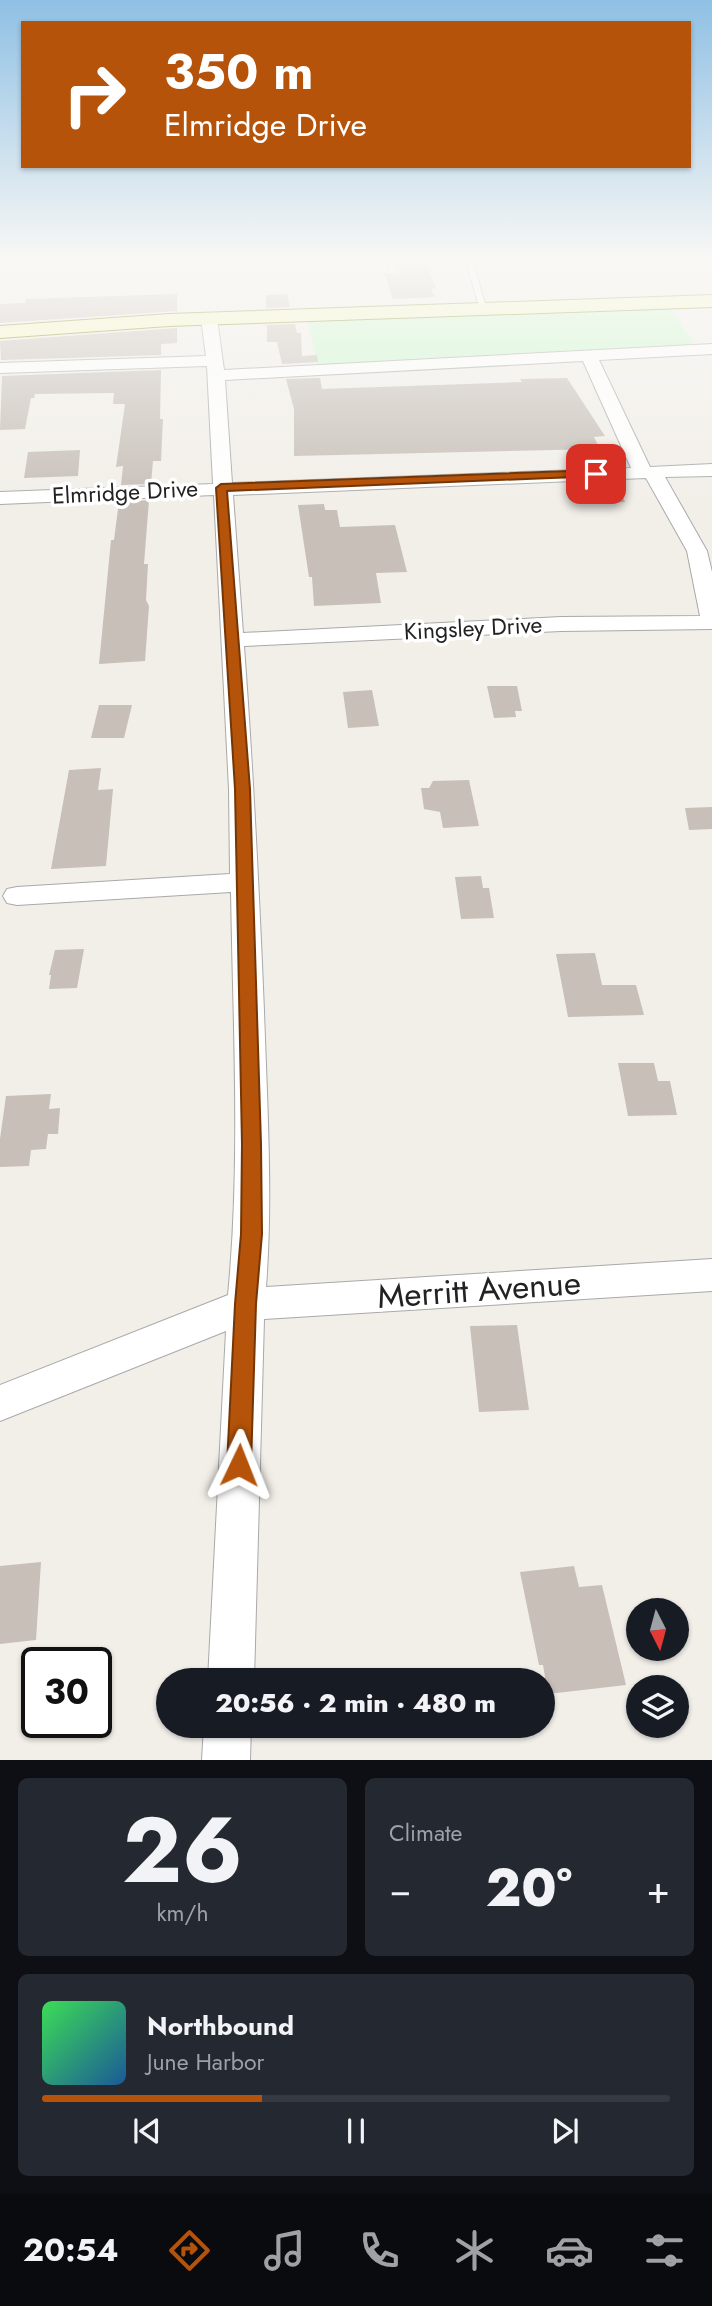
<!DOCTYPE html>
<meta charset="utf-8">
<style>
:root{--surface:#171b24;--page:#242831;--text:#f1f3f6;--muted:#9ea1a6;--line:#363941;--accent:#b45309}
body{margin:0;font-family:Jost,sans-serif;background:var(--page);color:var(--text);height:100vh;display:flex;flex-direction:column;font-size:26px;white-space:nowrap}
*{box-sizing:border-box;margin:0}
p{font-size:23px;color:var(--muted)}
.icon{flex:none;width:38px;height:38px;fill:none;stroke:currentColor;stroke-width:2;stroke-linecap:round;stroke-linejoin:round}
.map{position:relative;height:1760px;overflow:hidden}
.details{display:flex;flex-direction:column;gap:18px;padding:18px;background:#0d0f14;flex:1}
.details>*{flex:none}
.guide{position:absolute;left:21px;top:21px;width:670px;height:147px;border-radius:0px;box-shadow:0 2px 5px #0004;background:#b45309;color:#fff;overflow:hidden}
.needle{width:46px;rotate:174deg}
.buttons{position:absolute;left:626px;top:1598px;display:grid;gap:14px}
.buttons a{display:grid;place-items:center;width:63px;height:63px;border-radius:50%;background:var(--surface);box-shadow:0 2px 5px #0004;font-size:35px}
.speed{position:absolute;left:21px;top:1647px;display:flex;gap:14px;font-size:35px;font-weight:700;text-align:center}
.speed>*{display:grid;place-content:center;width:91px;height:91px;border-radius:50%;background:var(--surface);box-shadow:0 2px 5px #0004;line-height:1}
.speed .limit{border:4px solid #111;border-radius:10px;background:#fff;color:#111}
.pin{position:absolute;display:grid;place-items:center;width:60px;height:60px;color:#fff;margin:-30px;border-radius:14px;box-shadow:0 4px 10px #0006}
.me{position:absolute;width:77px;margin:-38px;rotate:2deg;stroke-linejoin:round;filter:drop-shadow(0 0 5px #0008)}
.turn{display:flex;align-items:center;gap:24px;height:147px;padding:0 28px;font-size:32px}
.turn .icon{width:91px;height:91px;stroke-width:2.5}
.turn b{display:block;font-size:49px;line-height:60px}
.big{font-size:52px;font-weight:800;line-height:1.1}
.details .widget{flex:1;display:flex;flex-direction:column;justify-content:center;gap:10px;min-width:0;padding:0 24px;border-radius:10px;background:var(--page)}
.details .dial{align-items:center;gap:0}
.dial b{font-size:91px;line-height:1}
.song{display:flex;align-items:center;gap:21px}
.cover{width:84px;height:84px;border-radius:10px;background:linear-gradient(135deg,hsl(130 70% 55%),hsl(210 70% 35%))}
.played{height:7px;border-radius:4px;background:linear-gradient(90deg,var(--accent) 35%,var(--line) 35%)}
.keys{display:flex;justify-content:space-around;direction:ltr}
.heat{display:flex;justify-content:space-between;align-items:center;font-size:38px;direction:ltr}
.details .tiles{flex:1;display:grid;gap:18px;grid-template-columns:1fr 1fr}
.widget:last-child{grid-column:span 2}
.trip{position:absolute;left:156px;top:1668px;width:399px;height:70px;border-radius:35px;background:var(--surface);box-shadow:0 2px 5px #0004;font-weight:800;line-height:70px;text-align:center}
.tab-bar{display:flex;height:112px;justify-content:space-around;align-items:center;background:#090b0e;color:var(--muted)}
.tab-bar .icon{width:49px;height:49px}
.tab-bar .current{color:var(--accent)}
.tab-bar b{font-size:32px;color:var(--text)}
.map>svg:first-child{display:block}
.park{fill:#c8facc}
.building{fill:#c7bfb8}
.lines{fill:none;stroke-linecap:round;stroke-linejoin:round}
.lane-casing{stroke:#a9a9a9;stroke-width:2}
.street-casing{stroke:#a9a9a9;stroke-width:2}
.secondary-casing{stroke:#707d05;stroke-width:2}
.lane{fill:#fff;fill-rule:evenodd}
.street{fill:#fff;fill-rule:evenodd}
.secondary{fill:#f7fabf;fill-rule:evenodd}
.route{fill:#b45309;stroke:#753606;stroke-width:2}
.labels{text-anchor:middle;stroke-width:7;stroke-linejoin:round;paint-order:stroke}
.far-street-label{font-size:23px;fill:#222;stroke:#fff}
.near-street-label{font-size:33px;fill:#222;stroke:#fff}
</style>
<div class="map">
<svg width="712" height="1760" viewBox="0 0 712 1760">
<rect width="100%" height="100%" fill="#f2efe9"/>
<!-- park -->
<path class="park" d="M 669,307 L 694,344 L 318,367 L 307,318 Z"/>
<!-- building -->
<path class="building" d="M 400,263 L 426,263 L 436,288 L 431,289 L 435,297 L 393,299 L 384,273 L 399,275 Z
M 177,294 L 177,311 L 0,323 L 0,304 L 25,303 L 26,299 Z
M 287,294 L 290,307 L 266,308 L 266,295 Z
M 295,324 L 297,333 L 301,333 L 302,356 L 317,355 L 318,362 L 282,364 L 277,342 L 267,342 L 267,325 Z
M 177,328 L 177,343 L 161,344 L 161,355 L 1,360 L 0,341 Z
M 161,370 L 160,419 L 163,419 L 161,461 L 153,461 L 151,484 L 121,485 L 123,466 L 116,467 L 125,404 L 113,404 L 114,393 L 35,394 L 34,398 L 31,398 L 25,429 L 0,430 L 2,376 Z
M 320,378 L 322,389 L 522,382 L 520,379 L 567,378 L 605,436 L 594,437 L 600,449 L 294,456 L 294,409 L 286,379 Z
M 80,450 L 78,476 L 24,478 L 28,452 Z
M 616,482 L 625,502 L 592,503 L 600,483 Z
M 149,500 L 144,564 L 148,564 L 146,600 L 149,606 L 145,661 L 99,664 L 111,540 L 114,540 L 119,502 Z
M 324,504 L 325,510 L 337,510 L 340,527 L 395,525 L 407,572 L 376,573 L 381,603 L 314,606 L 312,577 L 309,577 L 298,505 Z
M 487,686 L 517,686 L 522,711 L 515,711 L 516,717 L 494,718 Z
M 372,690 L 379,726 L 348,728 L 343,692 Z
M 99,705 L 132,705 L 124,738 L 91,738 Z
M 101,768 L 98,790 L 113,789 L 106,866 L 51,869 L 69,770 Z
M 469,780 L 479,826 L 443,828 L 440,812 L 424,809 L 421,788 L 429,788 L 433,781 Z
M 712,807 L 712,829 L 689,830 L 685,808 Z
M 481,876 L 483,888 L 489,888 L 494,918 L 461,919 L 455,877 Z
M 84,949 L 77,988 L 49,989 L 51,975 L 49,975 L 55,950 Z
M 595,953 L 602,985 L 636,985 L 644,1015 L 568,1017 L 556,954 Z
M 618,1063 L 654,1063 L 658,1081 L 670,1081 L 677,1115 L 628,1116 Z
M 51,1094 L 49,1109 L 60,1108 L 58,1134 L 48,1134 L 46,1149 L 31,1150 L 29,1166 L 0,1167 L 0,1139 L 6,1096 Z
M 517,1325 L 529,1410 L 479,1412 L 470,1326 Z
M 41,1562 L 36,1640 L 0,1644 L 0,1566 Z
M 574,1566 L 579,1587 L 602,1585 L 626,1685 L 548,1694 L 543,1665 L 539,1665 L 520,1572 Z"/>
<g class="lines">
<!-- lane casing -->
<g class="lane-casing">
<path id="lane" d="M 388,262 L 395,262 L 397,273 L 391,273 Z
M 466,262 L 473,262 L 487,311 L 480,309 Z"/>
</g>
<!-- street casing -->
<g class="street-casing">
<path id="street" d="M 209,314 L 217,319 L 224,370 L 712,344 L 712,354 L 599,360 L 650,467 L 712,464 L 712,476 L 665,477 L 707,551 L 712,572 L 712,629 L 561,631 L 244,646 C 253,768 259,889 264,1011 C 267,1103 273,1195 266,1287 L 712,1259 L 712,1291 L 264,1319 L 254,1680 L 208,1680 L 226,1331 L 0,1421 L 0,1385 L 228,1295 C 241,1161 233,1026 231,892 L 17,905 L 7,903 L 3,896 L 7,889 L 17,887 L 230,874 L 229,789 L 214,495 L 0,504 L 0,492 L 213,484 L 207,366 L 0,373 L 0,363 L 206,356 L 201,319 ZM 583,361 L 631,468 L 232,483 L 225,380 ZM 646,478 L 687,551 L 700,616 L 561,617 L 243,633 L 233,495 Z
M 204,1726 L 251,1726 L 250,1760 L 202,1760 Z"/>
</g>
<!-- secondary casing -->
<g class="secondary-casing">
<path id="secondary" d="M 712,295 L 712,307 L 169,326 L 0,338 L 0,326 L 169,314 Z"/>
</g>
<!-- lane -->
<use href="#lane" class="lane"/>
<!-- street -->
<use href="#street" class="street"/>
<!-- secondary -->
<use href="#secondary" class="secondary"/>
</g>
<!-- sky -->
<linearGradient id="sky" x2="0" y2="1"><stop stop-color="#8fc0e4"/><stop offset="0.51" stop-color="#f9f8f5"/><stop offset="1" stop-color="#f9f8f5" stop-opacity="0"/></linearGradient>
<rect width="712" height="509" fill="url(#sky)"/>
<!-- route -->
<path class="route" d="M 596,470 L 601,474 L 600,476 L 227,491 L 250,789 L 261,1144 L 262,1234 L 256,1304 L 251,1465 L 248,1473 L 239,1476 L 231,1473 L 227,1465 L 235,1304 L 241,1234 L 242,1144 L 235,789 L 216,488 L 221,484 Z"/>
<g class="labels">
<!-- far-street labels -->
<g class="far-street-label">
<text transform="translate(125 492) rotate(-3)" y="8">Elmridge Drive</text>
<text transform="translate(473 628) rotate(-3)" y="8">Kingsley Drive</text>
</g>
<!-- near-street labels -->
<g class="near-street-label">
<text transform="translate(479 1289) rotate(-4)" y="12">Merritt Avenue</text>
</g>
</g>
</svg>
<div class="buttons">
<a><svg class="needle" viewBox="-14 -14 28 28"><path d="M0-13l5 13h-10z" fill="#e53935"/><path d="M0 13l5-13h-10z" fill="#9ea1a6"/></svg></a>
<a><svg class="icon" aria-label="layers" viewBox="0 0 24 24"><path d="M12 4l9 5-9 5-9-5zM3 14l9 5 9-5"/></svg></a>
</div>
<div class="speed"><div class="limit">30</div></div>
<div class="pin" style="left:596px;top:474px;background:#d93025"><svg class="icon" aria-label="arrive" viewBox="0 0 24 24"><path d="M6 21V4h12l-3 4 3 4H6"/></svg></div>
<svg class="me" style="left:239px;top:1465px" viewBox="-20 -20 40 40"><path d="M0-17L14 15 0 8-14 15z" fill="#b45309" stroke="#fff" stroke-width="4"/></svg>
<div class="trip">20:56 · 2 min · 480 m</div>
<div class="guide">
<div class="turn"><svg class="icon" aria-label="right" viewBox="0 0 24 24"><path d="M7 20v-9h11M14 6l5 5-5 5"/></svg><div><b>350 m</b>Elmridge Drive</div></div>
</div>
</div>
<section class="details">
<div class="tiles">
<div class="widget dial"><b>26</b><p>km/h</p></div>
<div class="widget"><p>Climate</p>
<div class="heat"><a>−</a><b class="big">20°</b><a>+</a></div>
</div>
<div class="widget">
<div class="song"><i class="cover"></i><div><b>Northbound</b><p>June Harbor</p></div></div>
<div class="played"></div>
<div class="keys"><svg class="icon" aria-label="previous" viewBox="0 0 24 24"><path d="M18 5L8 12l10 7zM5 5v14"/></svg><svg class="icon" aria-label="pause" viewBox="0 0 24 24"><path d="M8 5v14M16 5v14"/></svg><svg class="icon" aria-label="next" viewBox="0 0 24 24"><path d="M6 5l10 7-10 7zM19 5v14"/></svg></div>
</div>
</div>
</section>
<nav class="tab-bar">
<b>20:54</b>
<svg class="icon current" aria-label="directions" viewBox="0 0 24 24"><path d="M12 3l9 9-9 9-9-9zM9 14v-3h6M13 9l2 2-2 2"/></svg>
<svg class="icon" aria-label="music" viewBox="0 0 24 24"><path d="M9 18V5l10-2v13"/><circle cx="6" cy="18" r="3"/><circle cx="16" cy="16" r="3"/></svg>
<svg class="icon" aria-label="phone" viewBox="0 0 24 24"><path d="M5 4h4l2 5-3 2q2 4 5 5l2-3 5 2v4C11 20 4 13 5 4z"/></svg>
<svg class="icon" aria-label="climate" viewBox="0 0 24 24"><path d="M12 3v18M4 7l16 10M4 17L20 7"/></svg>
<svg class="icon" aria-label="car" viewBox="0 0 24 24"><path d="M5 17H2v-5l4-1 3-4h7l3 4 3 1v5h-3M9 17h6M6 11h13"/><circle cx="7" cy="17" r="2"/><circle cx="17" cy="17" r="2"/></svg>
<svg class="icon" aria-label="filters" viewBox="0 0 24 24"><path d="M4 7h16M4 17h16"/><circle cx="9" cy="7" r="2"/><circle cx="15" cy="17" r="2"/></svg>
</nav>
